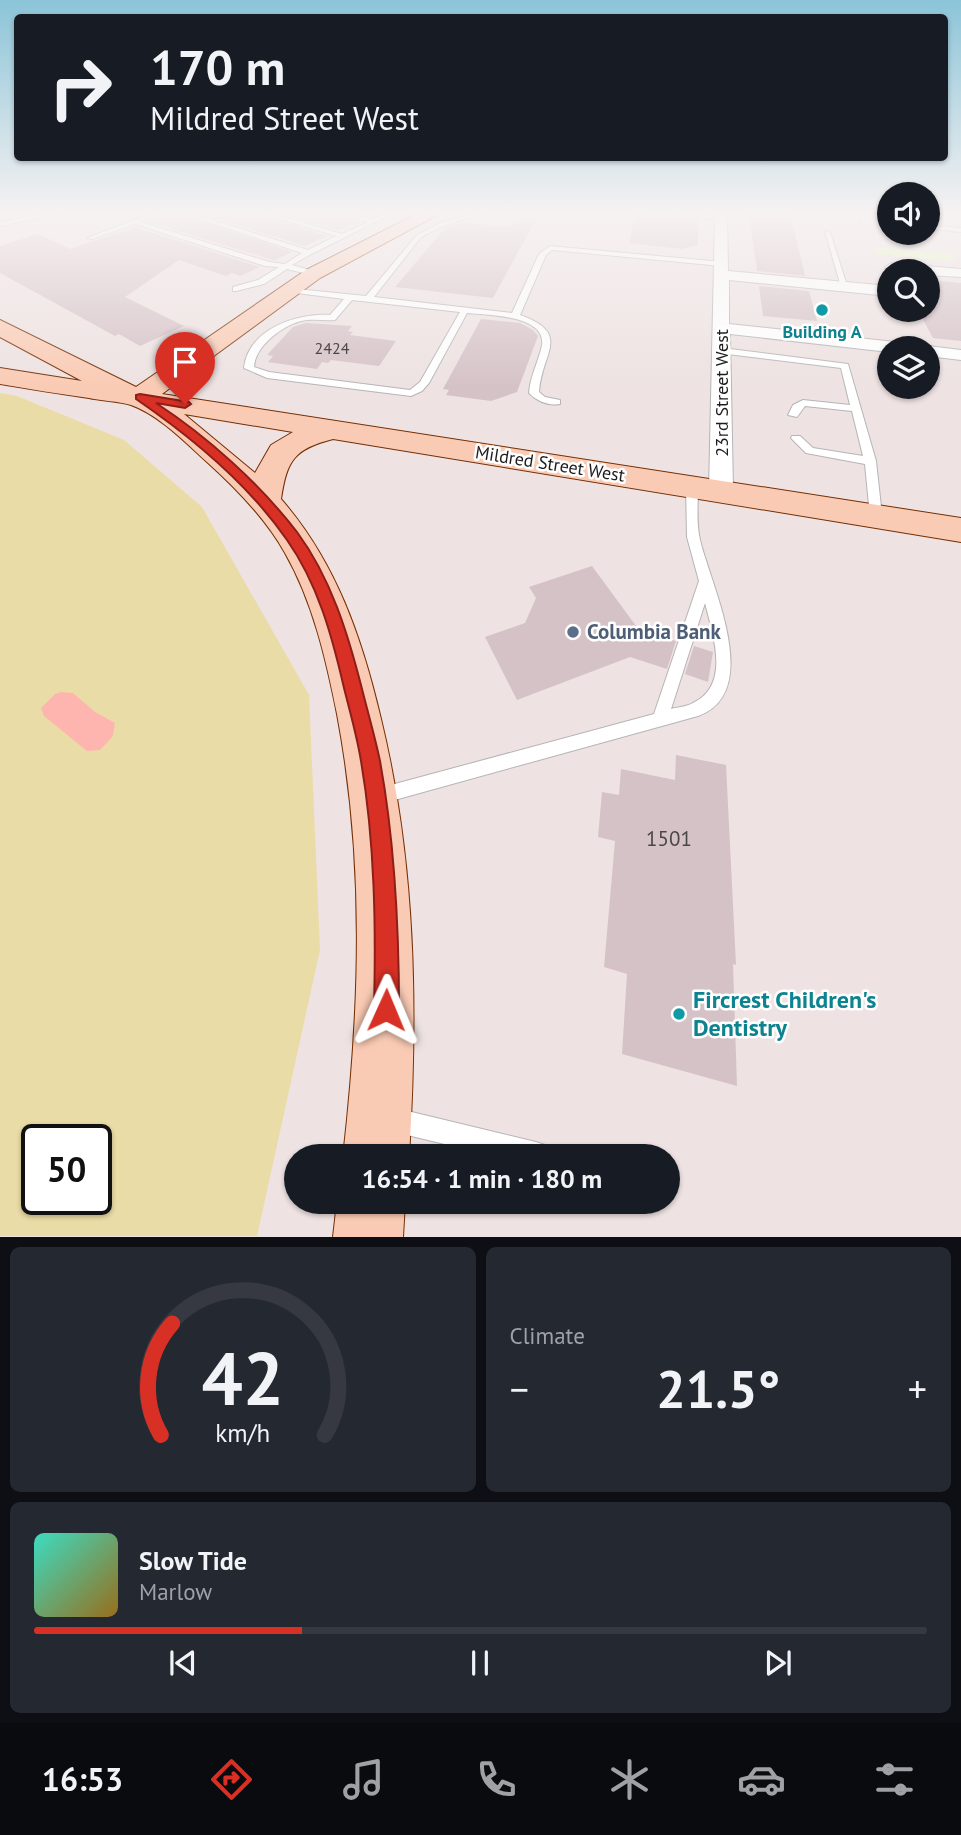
<!DOCTYPE html>
<meta charset="utf-8">
<style>
:root{--surface:#171b24;--page:#242831;--text:#f1f3f6;--muted:#9ea1a6;--line:#363941;--accent:#d93025}
body{margin:0;font-family:"PT Sans",sans-serif;background:var(--page);color:var(--text);height:100vh;display:flex;flex-direction:column;font-size:26px;white-space:nowrap}
*{box-sizing:border-box;margin:0}
p{font-size:23px;color:var(--muted)}
.icon{flex:none;width:38px;height:38px;fill:none;stroke:currentColor;stroke-width:2;stroke-linecap:round;stroke-linejoin:round}
.map{position:relative;height:1237px;overflow:hidden}
.panel{display:flex;flex-direction:column;gap:10px;padding:10px;background:#0d0f14;flex:1}
.panel>*{flex:none}
.guide{position:absolute;left:14px;top:14px;width:934px;height:147px;border-radius:7px;box-shadow:0 2px 5px #0004;background:#171b24;color:var(--text);overflow:hidden}
.controls{position:absolute;left:877px;top:182px;display:grid;gap:14px}
.controls a{display:grid;place-items:center;width:63px;height:63px;border-radius:50%;background:var(--surface);box-shadow:0 2px 5px #0004;font-size:35px}
.speed{position:absolute;left:21px;top:1124px;display:flex;gap:14px;font-size:35px;font-weight:700;text-align:center}
.speed>*{display:grid;place-content:center;width:91px;height:91px;border-radius:50%;background:var(--surface);box-shadow:0 2px 5px #0004;line-height:1}
.speed .limit{border:4px solid #111;border-radius:10px;background:#fff;color:#111}
.pin{position:absolute;display:grid;place-items:center;width:60px;height:60px;color:#fff;margin:-72px -30px;border-radius:50% 50% 50% 0;rotate:-45deg;box-shadow:0 0 7px #0007}
.pin .icon{rotate:45deg}
.me{position:absolute;width:77px;margin:-38px;rotate:1deg;stroke-linejoin:round;filter:drop-shadow(0 0 5px #0008)}
.turn{display:flex;align-items:center;gap:24px;height:147px;padding:0 21px;font-size:32px}
.turn .icon{width:91px;height:91px;stroke-width:2.5}
.turn b{display:block;font-size:49px;line-height:60px}
.big{font-size:52px;font-weight:700;line-height:1.1}
.panel .card{flex:1;display:flex;flex-direction:column;justify-content:center;gap:10px;min-width:0;padding:0 24px;border-radius:10px;background:var(--page)}
.panel .dial{align-items:center;gap:0}
.dial svg{height:182px;overflow:visible;fill:none;stroke:var(--line);stroke-width:7;stroke-linecap:round;text-anchor:middle}
.dial text{fill:var(--text);stroke:none}
.song{display:flex;align-items:center;gap:21px}
.cover{width:84px;height:84px;border-radius:10px;background:linear-gradient(135deg,hsl(170 70% 55%),hsl(40 70% 35%))}
.played{height:7px;border-radius:4px;background:linear-gradient(90deg,var(--accent) 30%,var(--line) 30%)}
.keys{display:flex;justify-content:space-around;direction:ltr}
.heat{display:flex;justify-content:space-between;align-items:center;font-size:38px;direction:ltr}
.panel .tiles{flex:1;display:grid;gap:10px;grid-template-columns:1fr 1fr}
.card:last-child{grid-column:span 2}
.trip{position:absolute;left:284px;top:1144px;width:396px;height:70px;border-radius:35px;background:var(--surface);box-shadow:0 2px 5px #0004;font-weight:700;line-height:70px;text-align:center}
.dock{display:flex;height:112px;justify-content:space-around;align-items:center;background:#090b0e;color:var(--muted)}
.dock .icon{width:49px;height:49px}
.dock .active{color:var(--accent)}
.dock b{font-size:32px;color:var(--text)}
.map>svg:first-child{display:block}
.grass{fill:#eadca6;fill-rule:evenodd}
.sand{fill:#ffb5af}
.park{fill:#e4fabd}
.building{fill:#d5c2c7}
.lines{fill:none;stroke-linecap:round;stroke-linejoin:round}
.lane-casing{stroke:#b5b5b5;stroke-width:2}
.street-casing{stroke:#b5b5b5;stroke-width:2}
.secondary-casing{stroke:#742f03;stroke-width:2}
.lane{fill:#fff;fill-rule:evenodd}
.street{fill:#fff;fill-rule:evenodd}
.secondary{fill:#facbb4;fill-rule:evenodd}
.route{fill:#d93025;stroke:#8d1f18;stroke-width:2}
.culture-dot{fill:#0f9aa8;stroke:#fff;stroke-width:2.5}
.service-dot{fill:#5c6f8a;stroke:#fff;stroke-width:2.5}
.labels{text-anchor:middle;stroke-width:5;stroke-linejoin:round;paint-order:stroke}
.far-number-label{font-size:16px;fill:#4a4647}
.far-culture-label{font-size:18px;font-weight:bold;fill:#0d838f;stroke:#fff}
.far-street-label{font-size:18px;fill:#1c1c1c;stroke:#fff}
.service-label{font-size:21px;font-weight:bold;fill:#4e5e75;stroke:#fff;text-anchor:start}
.near-number-label{font-size:21px;fill:#4a4647}
.near-culture-label{font-size:24px;font-weight:bold;fill:#0d838f;stroke:#fff;text-anchor:start}
</style>
<div class="map">
<svg width="961" height="1237" viewBox="0 0 961 1237">
<rect width="100%" height="100%" fill="#eee2e2"/>
<!-- grass -->
<path class="grass" d="M 0,393 L 17,396 L 124,440 L 202,507 L 309,695 L 320,950 L 257,1236 L 0,1236 ZM 37,1139 L 96,1139 L 96,1199 L 37,1199 Z"/>
<!-- sand -->
<path class="sand" d="M 61,692 L 73,693 L 95,712 L 115,723 L 113,736 L 100,750 L 87,751 L 44,716 L 41,708 L 55,694 Z"/>
<!-- park -->
<path class="park" d="M 872,247 L 951,254 L 955,261 L 875,254 Z"/>
<!-- building -->
<path class="building" d="M 167,214 L 181,214 L 292,252 L 275,260 L 270,259 L 149,222 Z
M 202,214 L 261,214 L 327,236 L 305,246 Z
M 283,214 L 341,214 L 358,222 L 339,230 Z
M 636,214 L 698,220 L 698,245 L 682,249 L 629,243 Z
M 749,214 L 790,214 L 805,276 L 757,271 Z
M 536,219 L 493,298 L 395,287 L 446,227 L 463,223 L 504,226 Z
M 135,227 L 260,267 L 240,276 L 232,273 L 226,276 L 179,260 L 125,297 L 184,326 L 140,346 L 119,334 L 115,336 L 0,273 L 0,246 L 38,234 L 70,249 Z
M 928,280 L 961,283 L 961,341 L 933,338 L 918,310 L 928,310 Z
M 759,286 L 809,291 L 817,321 L 763,316 Z
M 481,319 L 520,323 L 533,330 L 538,336 L 517,392 L 491,401 L 446,395 L 449,390 L 443,389 Z
M 306,323 L 352,326 L 348,331 L 353,332 L 350,335 L 396,341 L 379,366 L 331,360 L 328,363 L 322,362 L 317,369 L 268,362 L 273,356 L 267,355 L 293,327 Z
M 592,566 L 639,630 L 676,641 L 667,669 L 630,657 L 517,700 L 485,637 L 525,623 L 536,598 L 529,587 Z
M 694,646 L 713,652 L 708,682 L 685,674 Z
M 676,755 L 726,765 L 736,965 L 733,964 L 737,1086 L 622,1054 L 627,974 L 604,967 L 615,841 L 598,837 L 602,792 L 619,795 L 621,769 L 675,780 Z"/>
<g class="lines">
<!-- lane casing -->
<g class="lane-casing">
<path id="lane" d="M 47,214 L 60,214 L 0,226 L 0,222 Z
M 151,214 L 160,214 L 141,222 L 269,262 L 285,264 L 302,253 L 184,214 L 193,214 L 308,250 L 336,236 L 264,214 L 274,214 L 342,234 L 368,222 L 343,214 L 373,219 L 384,214 L 392,214 L 311,254 L 292,265 L 316,272 L 316,276 L 287,269 L 264,284 L 236,291 L 233,291 L 233,287 L 258,280 L 279,267 L 265,266 L 135,224 L 92,239 L 87,238 Z
M 473,214 L 483,214 L 445,225 L 421,237 L 374,297 L 512,313 L 539,254 L 550,246 L 722,262 L 726,264 L 722,266 L 552,250 L 546,255 L 520,315 C 573,334 541,353 539,392 L 545,397 L 560,400 L 560,404 C 548,406 537,401 529,393 C 530,376 539,361 542,345 C 546,315 487,315 467,313 L 429,383 L 422,391 L 411,396 L 267,378 L 244,368 C 248,329 297,313 330,315 L 344,299 L 289,292 L 286,292 L 286,288 L 366,296 L 417,235 L 441,223 ZM 352,300 L 460,312 L 420,382 L 410,390 L 269,372 L 254,367 C 255,346 282,326 301,321 C 312,318 324,321 335,320 Z
M 672,214 L 696,214 L 724,218 L 721,220 Z
M 800,214 L 806,214 L 807,217 L 802,218 Z
M 852,214 L 858,214 L 860,222 L 856,222 Z
M 928,214 L 930,214 L 938,226 L 961,228 L 961,232 L 934,229 L 928,219 Z
M 825,231 L 830,232 L 848,289 L 841,287 Z
M 722,348 L 848,364 L 876,461 L 882,516 L 880,519 L 872,519 L 870,516 L 865,464 L 806,453 L 791,438 L 792,436 L 800,436 L 813,448 L 863,456 L 852,411 L 805,406 L 797,417 L 788,415 L 793,405 L 803,400 L 850,405 L 841,368 L 719,353 L 719,349 Z
M 692,482 L 698,486 C 698,503 696,523 700,540 C 711,586 764,692 698,716 L 380,804 L 374,802 L 371,796 L 374,790 L 380,788 L 654,714 L 699,581 L 687,537 L 686,486 ZM 705,603 C 713,635 731,685 693,703 C 686,707 678,707 671,709 Z
M 395,1108 L 536,1142 L 545,1145 L 548,1154 L 547,1157 L 498,1157 L 395,1132 L 387,1128 L 383,1120 L 387,1112 Z"/>
</g>
<!-- street casing -->
<g class="street-casing">
<path id="street" d="M 712,214 L 725,214 L 727,218 L 728,271 L 889,286 L 889,296 L 729,280 L 729,324 L 904,343 L 913,348 L 889,348 L 889,352 L 730,334 L 733,490 L 729,495 L 721,498 L 713,495 L 709,490 L 715,218 Z
M 892,263 L 961,269 L 961,277 L 928,275 L 928,271 L 889,271 L 888,274 L 885,267 Z
M 928,346 L 961,350 L 961,360 L 928,356 L 928,348 L 921,348 Z"/>
</g>
<!-- secondary casing -->
<g class="secondary-casing">
<path id="secondary" d="M 417,214 L 439,214 L 320,278 L 162,394 L 961,518 L 961,542 L 333,439 C 294,449 287,460 281,499 C 336,562 362,638 381,719 C 416,863 418,1009 409,1157 L 343,1157 C 360,1008 365,862 337,714 C 326,659 313,602 285,553 C 266,519 237,489 207,462 C 185,442 159,415 131,405 C 118,401 102,401 89,398 C 59,394 30,389 0,384 L 0,368 L 82,381 L 0,337 L 0,320 L 136,387 L 306,270 ZM 184,414 L 293,432 L 271,445 L 255,473 Z
M 337,1202 L 405,1202 L 403,1237 L 333,1237 Z"/>
</g>
<!-- lane -->
<use href="#lane" class="lane"/>
<!-- street -->
<use href="#street" class="street"/>
<!-- secondary -->
<use href="#secondary" class="secondary"/>
</g>
<!-- sky -->
<linearGradient id="sky" x2="0" y2="1"><stop stop-color="#8bc4d8"/><stop offset="0.55" stop-color="#f7f2f2"/><stop offset="1" stop-color="#f7f2f2" stop-opacity="0"/></linearGradient>
<rect width="961" height="387" fill="url(#sky)"/>
<!-- route -->
<path class="route" d="M 140,394 L 189,402 L 191,404 L 185,408 L 156,403 C 208,437 259,483 297,532 C 331,578 348,634 362,689 C 368,713 375,737 380,761 C 395,843 399,927 399,1010 L 395,1019 L 386,1022 L 378,1019 L 374,1010 C 376,927 375,843 361,761 C 357,736 350,712 344,688 C 332,636 318,584 287,540 C 249,485 190,436 136,399 L 136,395 Z"/>
<!-- markers -->
<g class="culture-dot">
<circle cx="822" cy="310" r="7"/>
<circle cx="679" cy="1014" r="7"/>
</g>
<circle class="service-dot" cx="573" cy="632" r="7"/>
<g class="labels">
<!-- far-number labels -->
<g class="far-number-label">
<text x="332" y="354">2424</text>
</g>
<!-- far-culture labels -->
<g class="far-culture-label">
<text x="822" y="338">Building A</text>
</g>
<!-- far-street labels -->
<g class="far-street-label">
<text transform="translate(722 393) rotate(-90)" y="6">23rd Street West</text>
<text transform="translate(550 464) rotate(9)" y="6">Mildred Street West</text>
</g>
<!-- service labels -->
<g class="service-label">
<text x="587" y="639">Columbia Bank</text>
</g>
<!-- near-number labels -->
<g class="near-number-label">
<text x="669" y="846">1501</text>
</g>
<!-- near-culture labels -->
<g class="near-culture-label">
<text x="693" y="1008">Fircrest Children's<tspan x="693" dy="28">Dentistry</tspan></text>
</g>
</g>
</svg>
<div class="controls">
<a><svg class="icon" aria-label="sound" viewBox="0 0 24 24"><path d="M4 9h4l5-4v14l-5-4H4zM17 9q2 3 0 6"/></svg></a>
<a><svg class="icon" aria-label="search" viewBox="0 0 24 24"><circle cx="10" cy="10" r="6"/><path d="M15 15l6 6"/></svg></a>
<a><svg class="icon" aria-label="layers" viewBox="0 0 24 24"><path d="M12 4l9 5-9 5-9-5zM3 14l9 5 9-5"/></svg></a>
</div>
<div class="speed"><div class="limit">50</div></div>
<div class="pin" style="left:185px;top:404px;background:#d93025"><svg class="icon" aria-label="arrive" viewBox="0 0 24 24"><path d="M6 21V4h12l-3 4 3 4H6"/></svg></div>
<svg class="me" style="left:386px;top:1010px" viewBox="-20 -20 40 40"><path d="M0-17L14 15 0 8-14 15z" fill="#d93025" stroke="#fff" stroke-width="4"/></svg>
<div class="trip">16:54 · 1 min · 180 m</div>
<div class="guide">
<div class="turn"><svg class="icon" aria-label="right" viewBox="0 0 24 24"><path d="M7 20v-9h11M14 6l5 5-5 5"/></svg><div><b>170 m</b>Mildred Street West</div></div>
</div>
</div>
<section class="panel">
<div class="tiles">
<div class="card dial"><svg viewBox="0 0 100 80">
<path d="M14 69A42 42 0 1 1 86 69"/>
<path d="M14 69A42 42 0 0 1 19 20" stroke="#d93025"/>
<text x="50" y="56" font-size="32" font-weight="700">42</text>
<text x="50" y="72" font-size="11">km/h</text>
</svg></div>
<div class="card"><p>Climate</p>
<div class="heat"><a>−</a><b class="big">21.5°</b><a>+</a></div>
</div>
<div class="card">
<div class="song"><i class="cover"></i><div><b>Slow Tide</b><p>Marlow</p></div></div>
<div class="played"></div>
<div class="keys"><svg class="icon" aria-label="previous" viewBox="0 0 24 24"><path d="M18 5L8 12l10 7zM5 5v14"/></svg><svg class="icon" aria-label="pause" viewBox="0 0 24 24"><path d="M8 5v14M16 5v14"/></svg><svg class="icon" aria-label="next" viewBox="0 0 24 24"><path d="M6 5l10 7-10 7zM19 5v14"/></svg></div>
</div>
</div>
</section>
<nav class="dock">
<b>16:53</b>
<svg class="icon active" aria-label="directions" viewBox="0 0 24 24"><path d="M12 3l9 9-9 9-9-9zM9 14v-3h6M13 9l2 2-2 2"/></svg>
<svg class="icon" aria-label="music" viewBox="0 0 24 24"><path d="M9 18V5l10-2v13"/><circle cx="6" cy="18" r="3"/><circle cx="16" cy="16" r="3"/></svg>
<svg class="icon" aria-label="phone" viewBox="0 0 24 24"><path d="M5 4h4l2 5-3 2q2 4 5 5l2-3 5 2v4C11 20 4 13 5 4z"/></svg>
<svg class="icon" aria-label="climate" viewBox="0 0 24 24"><path d="M12 3v18M4 7l16 10M4 17L20 7"/></svg>
<svg class="icon" aria-label="car" viewBox="0 0 24 24"><path d="M5 17H2v-5l4-1 3-4h7l3 4 3 1v5h-3M9 17h6M6 11h13"/><circle cx="7" cy="17" r="2"/><circle cx="17" cy="17" r="2"/></svg>
<svg class="icon" aria-label="filters" viewBox="0 0 24 24"><path d="M4 7h16M4 17h16"/><circle cx="9" cy="7" r="2"/><circle cx="15" cy="17" r="2"/></svg>
</nav>
